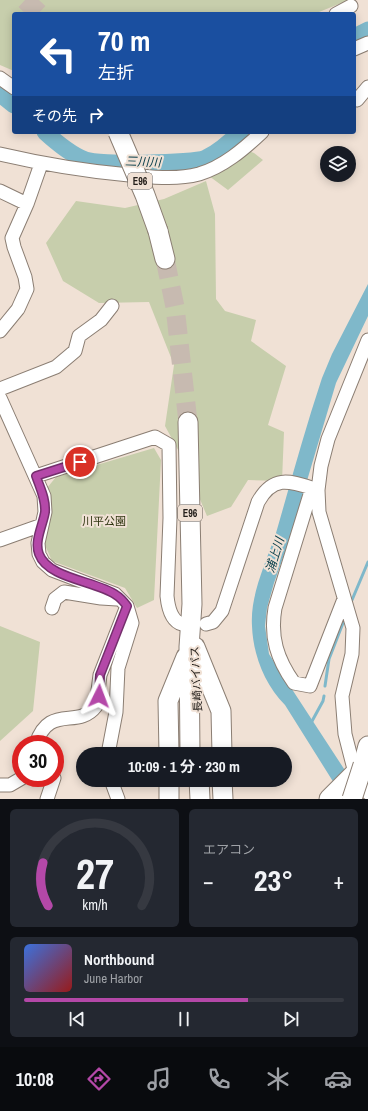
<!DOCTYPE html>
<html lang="ja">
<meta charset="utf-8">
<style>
:root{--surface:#171b24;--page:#242831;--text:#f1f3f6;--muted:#9ea1a6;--line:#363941;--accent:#b448a8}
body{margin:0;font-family:"Archivo Narrow","Noto Sans JP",sans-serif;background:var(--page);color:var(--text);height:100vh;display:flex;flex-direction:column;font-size:15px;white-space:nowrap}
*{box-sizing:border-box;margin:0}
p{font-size:13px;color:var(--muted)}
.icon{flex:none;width:22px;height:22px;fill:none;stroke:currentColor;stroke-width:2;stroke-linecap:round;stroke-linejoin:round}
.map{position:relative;height:799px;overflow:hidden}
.panel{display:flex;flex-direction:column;gap:10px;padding:10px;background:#0d0f14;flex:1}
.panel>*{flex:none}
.guide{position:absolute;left:12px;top:12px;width:344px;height:122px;border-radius:4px;box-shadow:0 2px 10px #0003;background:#1a4fa0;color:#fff;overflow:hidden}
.controls{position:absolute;left:320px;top:146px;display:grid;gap:8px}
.controls a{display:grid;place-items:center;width:36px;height:36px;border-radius:50%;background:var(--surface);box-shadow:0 2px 10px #0003;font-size:20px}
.speed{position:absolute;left:12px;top:735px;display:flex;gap:8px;font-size:20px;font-weight:700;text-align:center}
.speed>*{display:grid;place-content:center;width:52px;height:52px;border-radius:50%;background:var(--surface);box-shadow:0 2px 10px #0003;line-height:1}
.speed .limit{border:6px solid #d22;background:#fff;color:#111}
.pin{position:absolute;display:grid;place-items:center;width:34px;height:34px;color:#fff;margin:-17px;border:2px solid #fff;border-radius:50%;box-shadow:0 1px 4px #0007}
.me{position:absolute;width:44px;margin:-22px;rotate:3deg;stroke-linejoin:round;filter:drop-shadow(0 0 3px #0008)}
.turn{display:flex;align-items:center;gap:14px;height:84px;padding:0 20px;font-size:18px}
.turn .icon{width:52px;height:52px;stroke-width:2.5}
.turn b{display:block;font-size:28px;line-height:34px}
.then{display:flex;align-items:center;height:38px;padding:0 20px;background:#0003;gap:8px;font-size:15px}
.big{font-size:30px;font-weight:700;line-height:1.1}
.panel .tile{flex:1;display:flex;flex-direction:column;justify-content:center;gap:6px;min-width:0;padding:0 14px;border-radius:6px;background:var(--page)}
.panel .dial{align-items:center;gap:0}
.dial svg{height:104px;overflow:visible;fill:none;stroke:var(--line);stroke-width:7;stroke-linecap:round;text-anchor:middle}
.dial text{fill:var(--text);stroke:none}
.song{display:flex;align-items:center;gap:12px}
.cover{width:48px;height:48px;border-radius:6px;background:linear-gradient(135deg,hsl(220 70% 55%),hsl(0 70% 35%))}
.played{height:4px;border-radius:2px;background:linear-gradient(90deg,var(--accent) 70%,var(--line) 70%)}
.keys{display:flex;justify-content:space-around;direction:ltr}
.heat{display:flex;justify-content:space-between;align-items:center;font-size:22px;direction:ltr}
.panel .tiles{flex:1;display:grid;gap:10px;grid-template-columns:1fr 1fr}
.tile:last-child{grid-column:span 2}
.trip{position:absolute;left:76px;top:747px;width:216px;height:40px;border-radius:20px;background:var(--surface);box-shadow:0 2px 10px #0003;font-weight:700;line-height:40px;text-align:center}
.tabs{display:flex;height:64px;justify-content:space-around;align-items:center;background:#090b0e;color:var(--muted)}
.tabs .icon{width:28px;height:28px}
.tabs .active{color:var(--accent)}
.tabs b{font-size:18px;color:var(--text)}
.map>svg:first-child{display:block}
.green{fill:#c7ceac}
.water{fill:#7fb8ca}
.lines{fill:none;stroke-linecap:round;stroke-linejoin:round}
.stream{stroke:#7fb8ca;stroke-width:3}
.river{stroke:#7fb8ca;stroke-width:17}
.highway-tunnel{stroke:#c7bab0;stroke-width:19;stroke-dasharray:19 10;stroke-linecap:butt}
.minor-casing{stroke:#8b7e73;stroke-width:15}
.highway-casing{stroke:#8b7e73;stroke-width:21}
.minor{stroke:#fff;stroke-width:13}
.highway{stroke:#fff;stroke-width:19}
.highway-bridge-casing{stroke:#8b7e73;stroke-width:21;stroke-linecap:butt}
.highway-bridge{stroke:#fff;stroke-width:19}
.route-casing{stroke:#752f6d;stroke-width:10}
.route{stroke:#b448a8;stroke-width:7}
.labels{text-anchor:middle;stroke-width:4;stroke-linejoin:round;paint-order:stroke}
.shield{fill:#f0e1d5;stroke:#625a54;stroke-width:1}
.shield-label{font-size:10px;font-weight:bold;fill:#25201c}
.park-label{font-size:11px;fill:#2c320d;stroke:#f0e1d5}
.street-label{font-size:11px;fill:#25201c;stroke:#f0e1d5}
.water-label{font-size:12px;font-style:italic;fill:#023a47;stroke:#f0e1d5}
</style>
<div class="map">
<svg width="368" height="799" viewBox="0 0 368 799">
<rect width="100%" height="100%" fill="#f0e1d5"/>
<!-- green -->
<path class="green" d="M 0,0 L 349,0 L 314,14 L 14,14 L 14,71 L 0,65 Z
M 246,150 L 254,153 L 263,160 L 228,190 L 209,176 Z
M 206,181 L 215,214 L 216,299 L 225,311 L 256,320 L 251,341 L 286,366 L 268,425 L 284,432 L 282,481 L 248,480 L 231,507 L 207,516 L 183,459 L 165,426 L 174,365 L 149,302 L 99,303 L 63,281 L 46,243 L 76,201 L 125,208 L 164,199 Z
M 154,448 L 161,460 L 154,600 L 137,608 L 125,588 L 52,561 L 44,543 L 47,488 L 56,477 Z
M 0,626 L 40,642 L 33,711 L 0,741 Z"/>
<!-- water -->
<path class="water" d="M 368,284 L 368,316 L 336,383 L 290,538 L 274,583 L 267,608 L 265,626 L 269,654 L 348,775 L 350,784 L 362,799 L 344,799 L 285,705 C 265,685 253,655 252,626 C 250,594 266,563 276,533 C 291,481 305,429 322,378 L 332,354 Z"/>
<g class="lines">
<!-- stream -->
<path class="stream" d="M 352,600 L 368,562
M 325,686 L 329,659 L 343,623
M 311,723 L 323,701 L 324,696"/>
<!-- river -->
<path class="river" d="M 354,37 L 368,30
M 0,94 L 14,105
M 45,132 C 57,143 70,154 85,160 C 97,165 194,164 206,158 C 219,152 230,142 240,132"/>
<!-- highway-tunnel -->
<path class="highway-tunnel" d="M 25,0 L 40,14
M 165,259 L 175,307 L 188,422"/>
<!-- minor casing -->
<g class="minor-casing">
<path id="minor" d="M 336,14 L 351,6
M 354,49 L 368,43
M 0,78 L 14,88
M 357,100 L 368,87
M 0,154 C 43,164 85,171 129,175 C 153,177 176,180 199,174 C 223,167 244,149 262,132
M 0,191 L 27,204
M 0,331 L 18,309 L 27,289 L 25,277 L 14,247 L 12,238 L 27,204 L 41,164
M 368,340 L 328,439 L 321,466 L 318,490 L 319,512 L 353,628 L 352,654 L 342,696 L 345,734 L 355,773 L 368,793
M 0,389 L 56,367 L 75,351 L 79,336 L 101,320 L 112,306
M 0,398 L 44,496 L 45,512 L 38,543 L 39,554 L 43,562 L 52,570 L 115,594 L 127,606 L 132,623 L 118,668 L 116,712 L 108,754
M 36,476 L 155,437 L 169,445 L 170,518 L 167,596 C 168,606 171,621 182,624
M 312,488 L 275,608 C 270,637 277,659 294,683 L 310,686 L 344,599
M 0,540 L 42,525
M 52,608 L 55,599 L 64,592 L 101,598 L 117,599
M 206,624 L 213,622 L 222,611 L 258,502 C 274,473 292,482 318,490
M 36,744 C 49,703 78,730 96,706 L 100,675 L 127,606
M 111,780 L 118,799
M 0,785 L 10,785 L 22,778
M 47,799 L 54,778"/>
</g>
<!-- highway casing -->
<g class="highway-casing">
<path id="highway" d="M 158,231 L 165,259
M 188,422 L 192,604 L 189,647 L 190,754
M 195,647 L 221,711 L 222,754
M 169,754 L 168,701 L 186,657
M 363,765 L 368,746
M 169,780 L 169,799
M 199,780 L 200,799
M 222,780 L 223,799
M 329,799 L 355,773"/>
</g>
<!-- minor -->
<use href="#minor" class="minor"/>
<!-- highway -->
<use href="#highway" class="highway"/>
<!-- highway-bridge casing -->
<g class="highway-bridge-casing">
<path id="highway-bridge" d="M 118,132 L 145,195 L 158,231
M 352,799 L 363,765"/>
</g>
<!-- highway-bridge -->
<use href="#highway-bridge" class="highway-bridge"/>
</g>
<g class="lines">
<!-- route casing -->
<g class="route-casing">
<path id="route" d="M 80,462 L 36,476 C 40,488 46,499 45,512 C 43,525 34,541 39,554 C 48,579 97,581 116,595 C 121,598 124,602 127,606 L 100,675 L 99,696"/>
</g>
<!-- route -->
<use href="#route" class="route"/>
</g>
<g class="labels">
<!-- shield labels -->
<g class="shield">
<rect x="128" y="173" width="24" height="16" rx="3"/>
<rect x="178" y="505" width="24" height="16" rx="3"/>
</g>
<g class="shield-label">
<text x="140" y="185">E96</text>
<text x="190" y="517">E96</text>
</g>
<!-- park labels -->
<g class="park-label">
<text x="104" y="525">川平公園</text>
</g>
<!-- street labels -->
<g class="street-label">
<text transform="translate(196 679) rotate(-93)" y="4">長崎バイパス</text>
</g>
<!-- water labels -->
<g class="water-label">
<text transform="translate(143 162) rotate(2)" y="4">三川川</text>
<text transform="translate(275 555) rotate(-73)" y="4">浦上川</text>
</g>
</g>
</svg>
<div class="controls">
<a><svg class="icon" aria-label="layers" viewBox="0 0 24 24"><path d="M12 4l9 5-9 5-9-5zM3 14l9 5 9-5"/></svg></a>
</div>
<div class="speed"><div class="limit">30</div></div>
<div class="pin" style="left:80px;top:462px;background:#d93025"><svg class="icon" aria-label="arrive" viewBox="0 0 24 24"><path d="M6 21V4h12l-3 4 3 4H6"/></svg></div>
<svg class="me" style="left:99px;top:696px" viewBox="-20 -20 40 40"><path d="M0-17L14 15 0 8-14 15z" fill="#b448a8" stroke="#fff" stroke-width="4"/></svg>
<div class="trip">10:09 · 1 分 · 230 m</div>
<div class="guide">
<div class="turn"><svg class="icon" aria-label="left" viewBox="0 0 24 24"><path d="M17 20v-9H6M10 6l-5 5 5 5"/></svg><div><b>70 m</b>左折</div></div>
<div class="then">その先<svg class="icon" aria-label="right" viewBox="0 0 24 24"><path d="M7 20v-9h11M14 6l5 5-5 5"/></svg></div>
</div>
</div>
<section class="panel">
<div class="tiles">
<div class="tile dial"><svg viewBox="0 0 100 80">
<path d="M14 69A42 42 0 1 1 86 69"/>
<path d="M14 69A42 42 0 0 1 10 36" stroke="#b448a8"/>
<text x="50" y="56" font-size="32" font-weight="700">27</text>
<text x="50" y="72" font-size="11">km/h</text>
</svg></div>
<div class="tile"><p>エアコン</p>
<div class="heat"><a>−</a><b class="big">23°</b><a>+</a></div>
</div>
<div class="tile">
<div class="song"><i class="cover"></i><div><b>Northbound</b><p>June Harbor</p></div></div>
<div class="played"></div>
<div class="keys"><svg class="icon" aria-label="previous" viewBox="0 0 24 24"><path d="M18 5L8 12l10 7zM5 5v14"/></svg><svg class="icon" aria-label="pause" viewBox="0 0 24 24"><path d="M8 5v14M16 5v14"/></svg><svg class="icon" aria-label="next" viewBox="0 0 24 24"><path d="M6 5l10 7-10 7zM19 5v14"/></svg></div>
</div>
</div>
</section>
<nav class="tabs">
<b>10:08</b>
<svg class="icon active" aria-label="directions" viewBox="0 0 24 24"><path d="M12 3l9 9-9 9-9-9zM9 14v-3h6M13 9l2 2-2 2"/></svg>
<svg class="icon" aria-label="music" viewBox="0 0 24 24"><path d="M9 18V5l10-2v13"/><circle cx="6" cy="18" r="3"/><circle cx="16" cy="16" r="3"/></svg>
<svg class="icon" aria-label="phone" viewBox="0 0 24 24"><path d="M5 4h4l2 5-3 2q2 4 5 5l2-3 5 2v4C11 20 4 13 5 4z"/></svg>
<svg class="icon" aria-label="climate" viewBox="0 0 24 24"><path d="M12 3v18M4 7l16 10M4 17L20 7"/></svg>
<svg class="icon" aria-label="car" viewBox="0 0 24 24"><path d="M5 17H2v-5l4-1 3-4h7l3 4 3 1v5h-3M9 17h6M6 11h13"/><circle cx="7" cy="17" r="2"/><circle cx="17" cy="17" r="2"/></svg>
</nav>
